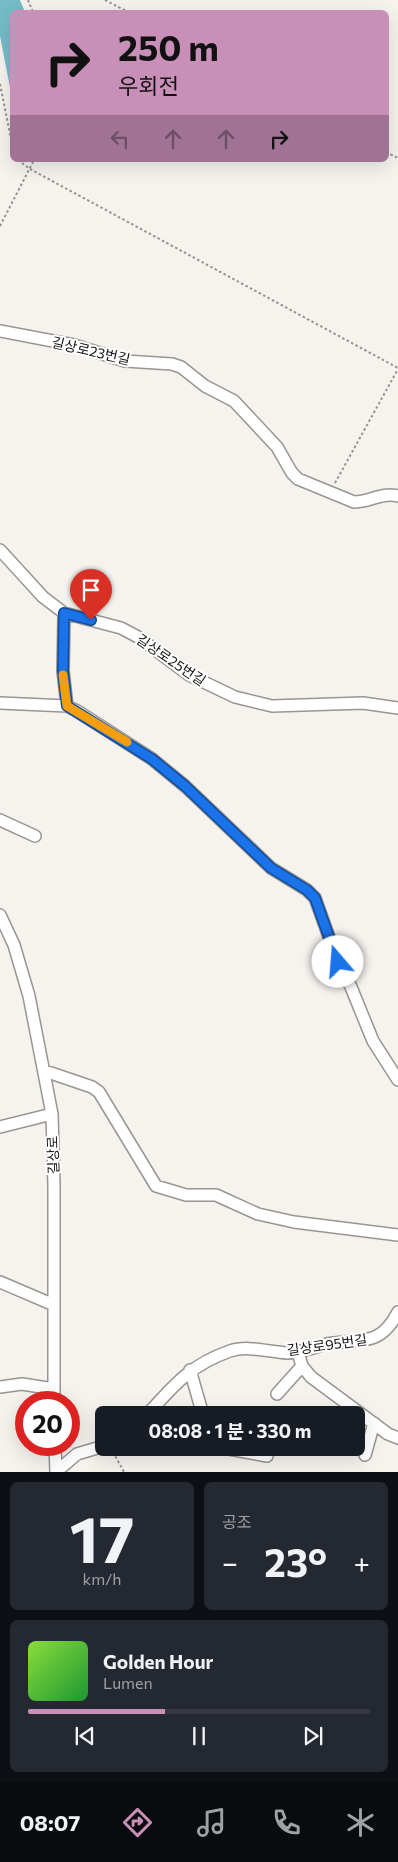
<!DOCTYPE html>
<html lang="ko">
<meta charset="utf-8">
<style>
:root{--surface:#171b24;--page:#242831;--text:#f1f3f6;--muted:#9ea1a6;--line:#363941;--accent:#c88fb9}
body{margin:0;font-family:Commissioner,"Noto Sans KR",sans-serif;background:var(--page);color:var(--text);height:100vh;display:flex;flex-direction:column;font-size:19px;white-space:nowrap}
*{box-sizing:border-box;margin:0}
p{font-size:16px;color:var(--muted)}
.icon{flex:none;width:28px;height:28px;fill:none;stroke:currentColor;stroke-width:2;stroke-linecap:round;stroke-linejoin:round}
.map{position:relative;height:1472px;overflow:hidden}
.panel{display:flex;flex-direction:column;gap:10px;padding:10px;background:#0d0f14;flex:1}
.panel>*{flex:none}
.top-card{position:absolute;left:10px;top:10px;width:379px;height:152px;border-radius:8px;box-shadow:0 5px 20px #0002;background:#c88fb9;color:#111;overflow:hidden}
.speed{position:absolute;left:15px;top:1391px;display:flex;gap:10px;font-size:25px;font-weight:700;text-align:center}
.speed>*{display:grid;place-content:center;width:65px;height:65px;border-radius:50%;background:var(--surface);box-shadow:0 5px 20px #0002;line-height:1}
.speed .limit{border:8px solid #d22;background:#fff;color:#111}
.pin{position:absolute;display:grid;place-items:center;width:42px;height:42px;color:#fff;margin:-51px -21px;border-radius:50% 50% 50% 0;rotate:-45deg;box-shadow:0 0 5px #0007}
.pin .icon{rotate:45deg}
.me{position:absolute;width:55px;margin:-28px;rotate:342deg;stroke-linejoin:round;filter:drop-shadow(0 0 4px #0008)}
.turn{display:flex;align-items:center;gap:18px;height:105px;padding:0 25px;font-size:22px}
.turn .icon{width:65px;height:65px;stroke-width:2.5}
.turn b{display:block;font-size:35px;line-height:42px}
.lanes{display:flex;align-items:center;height:48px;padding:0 25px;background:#0003;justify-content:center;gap:25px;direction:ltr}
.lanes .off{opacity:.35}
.big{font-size:38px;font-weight:700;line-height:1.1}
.panel .widget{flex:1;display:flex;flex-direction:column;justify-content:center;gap:8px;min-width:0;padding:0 18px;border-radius:8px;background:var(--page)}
.panel .dial{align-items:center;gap:0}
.dial b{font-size:65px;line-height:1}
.song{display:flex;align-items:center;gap:15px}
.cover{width:60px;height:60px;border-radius:8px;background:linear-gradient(135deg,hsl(90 70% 55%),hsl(130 70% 35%))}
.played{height:5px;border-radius:2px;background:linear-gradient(90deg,var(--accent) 40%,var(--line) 40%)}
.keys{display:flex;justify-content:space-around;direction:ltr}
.heat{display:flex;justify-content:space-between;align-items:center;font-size:28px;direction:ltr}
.panel .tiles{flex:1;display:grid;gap:10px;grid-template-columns:1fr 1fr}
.widget:last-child{grid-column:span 2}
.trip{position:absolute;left:95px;top:1406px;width:270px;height:50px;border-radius:8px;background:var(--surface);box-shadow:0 5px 20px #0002;font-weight:700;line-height:50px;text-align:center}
.tabs{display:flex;height:80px;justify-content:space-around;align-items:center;background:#090b0e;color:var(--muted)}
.tabs .icon{width:35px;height:35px}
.tabs .on{color:var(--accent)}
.tabs b{font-size:22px;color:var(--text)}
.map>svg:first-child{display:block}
.water{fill:#75bcc7}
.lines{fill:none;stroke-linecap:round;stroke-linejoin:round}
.minor-casing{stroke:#999591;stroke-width:14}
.path{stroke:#959290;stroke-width:2;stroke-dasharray:2.5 2.5;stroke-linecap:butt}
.minor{stroke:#fff;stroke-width:11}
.route-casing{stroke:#114b97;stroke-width:12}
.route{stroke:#1a73e8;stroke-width:9}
.slow{stroke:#f59e0b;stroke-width:9}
.labels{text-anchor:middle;stroke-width:4;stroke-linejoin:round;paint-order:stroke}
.street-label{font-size:14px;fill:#141211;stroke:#fff}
</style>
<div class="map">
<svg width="398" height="1472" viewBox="0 0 398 1472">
<rect width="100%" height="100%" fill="#f6f2ee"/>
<!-- water -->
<path class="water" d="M 0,0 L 20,0 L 25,12 L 12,12 L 12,98 L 0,36 Z"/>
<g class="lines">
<!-- minor casing -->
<g class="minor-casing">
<path id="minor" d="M 0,331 L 74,345 L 125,361 L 172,364 L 181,367 L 205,386 L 234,401 L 277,447 L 292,473 L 298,479 L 354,502 C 370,502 381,492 398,496
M 0,550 L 43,597 L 64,613 L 121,628 L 138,637 L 189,675 L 235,697 L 272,706 L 363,703 L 398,708
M 64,613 L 63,671 L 67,706
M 0,703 L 67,706 L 77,711 L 152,759 L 185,786 L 271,868 L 307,890 L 315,898 L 338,962 L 351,987 L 373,1041 L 398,1080
M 0,820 L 35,836
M 0,915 L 14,945 L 29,996 L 52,1114 L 54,1186 L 54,1402
M 45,1071 L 92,1087 L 99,1092 L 156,1186 L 186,1195 L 216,1195 L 258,1214 L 294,1222 L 398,1235
M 0,1127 L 52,1114
M 0,1282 L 54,1305
M 298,1352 L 302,1366 L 311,1377 L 388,1434 L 398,1438
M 190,1370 L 203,1415
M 0,1387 L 22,1384 L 54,1389
M 277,1394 L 302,1366
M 147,1415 C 174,1385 190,1365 230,1351 C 248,1345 269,1352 287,1353 C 301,1353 314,1347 327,1344 C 360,1338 380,1348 398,1312
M 55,1445 L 56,1472
M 223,1448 L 267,1456
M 365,1455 L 374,1423
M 56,1472 L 77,1454 L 104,1446"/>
</g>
<!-- path -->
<path class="path" d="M 28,0 L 33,12
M 105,0 L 128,12
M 0,84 L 12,144
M 386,152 L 398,158
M 18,160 L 30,169 L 398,368
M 0,226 L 34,160
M 335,483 L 398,369
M 113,1452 L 124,1472"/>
<!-- minor -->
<use href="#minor" class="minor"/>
</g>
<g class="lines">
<!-- route casing -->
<g class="route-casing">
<path id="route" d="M 91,620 L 64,613 L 63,671 L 67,706 L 152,759 L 185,786 L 271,868 L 307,890 L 315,898 L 338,962"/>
</g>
<!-- route -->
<use href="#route" class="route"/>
<!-- slow -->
<path class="slow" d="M 63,675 L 67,706 L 127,742"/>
</g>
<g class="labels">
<!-- street labels -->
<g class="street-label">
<text transform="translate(91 351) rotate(13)" y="5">길상로23번길</text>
<text transform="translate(171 660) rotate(34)" y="5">길상로25번길</text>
<text transform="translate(53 1155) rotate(-92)" y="5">길상로</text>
<text transform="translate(327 1345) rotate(-8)" y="5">길상로95번길</text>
</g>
</g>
</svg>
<div class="speed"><div class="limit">20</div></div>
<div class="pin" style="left:91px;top:620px;background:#d93025"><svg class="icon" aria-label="arrive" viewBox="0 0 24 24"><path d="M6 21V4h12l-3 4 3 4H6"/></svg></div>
<svg class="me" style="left:338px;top:962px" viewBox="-20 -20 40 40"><circle r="19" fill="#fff"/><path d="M0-13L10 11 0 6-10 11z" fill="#1a73e8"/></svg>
<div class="trip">08:08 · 1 분 · 330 m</div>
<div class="top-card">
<div class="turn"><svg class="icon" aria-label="right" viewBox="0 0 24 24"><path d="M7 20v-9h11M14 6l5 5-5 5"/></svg><div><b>250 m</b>우회전</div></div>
<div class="lanes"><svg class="icon off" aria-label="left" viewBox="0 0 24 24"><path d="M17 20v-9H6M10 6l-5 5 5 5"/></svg><svg class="icon off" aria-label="ahead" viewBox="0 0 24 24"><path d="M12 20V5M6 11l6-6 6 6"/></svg><svg class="icon off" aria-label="ahead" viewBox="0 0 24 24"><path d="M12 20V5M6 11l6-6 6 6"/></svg><svg class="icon" aria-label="right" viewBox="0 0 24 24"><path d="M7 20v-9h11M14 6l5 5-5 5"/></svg></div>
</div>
</div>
<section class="panel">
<div class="tiles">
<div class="widget dial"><b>17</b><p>km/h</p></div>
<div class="widget"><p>공조</p>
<div class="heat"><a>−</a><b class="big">23°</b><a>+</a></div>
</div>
<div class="widget">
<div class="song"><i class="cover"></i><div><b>Golden Hour</b><p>Lumen</p></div></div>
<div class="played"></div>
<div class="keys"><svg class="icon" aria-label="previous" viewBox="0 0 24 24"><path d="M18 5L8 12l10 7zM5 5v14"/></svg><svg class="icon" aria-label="pause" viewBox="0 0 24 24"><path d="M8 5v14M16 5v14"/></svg><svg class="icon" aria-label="next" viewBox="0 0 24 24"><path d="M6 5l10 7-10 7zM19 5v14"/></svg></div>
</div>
</div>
</section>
<nav class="tabs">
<b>08:07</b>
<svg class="icon on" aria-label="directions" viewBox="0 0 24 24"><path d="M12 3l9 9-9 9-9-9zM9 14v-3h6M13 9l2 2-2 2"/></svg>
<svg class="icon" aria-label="music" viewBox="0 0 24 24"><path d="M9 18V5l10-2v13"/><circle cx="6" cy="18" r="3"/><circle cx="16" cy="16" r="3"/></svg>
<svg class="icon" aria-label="phone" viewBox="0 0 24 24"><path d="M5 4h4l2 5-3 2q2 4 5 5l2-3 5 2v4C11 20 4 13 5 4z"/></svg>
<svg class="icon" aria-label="climate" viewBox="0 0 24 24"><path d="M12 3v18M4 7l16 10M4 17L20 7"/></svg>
</nav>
